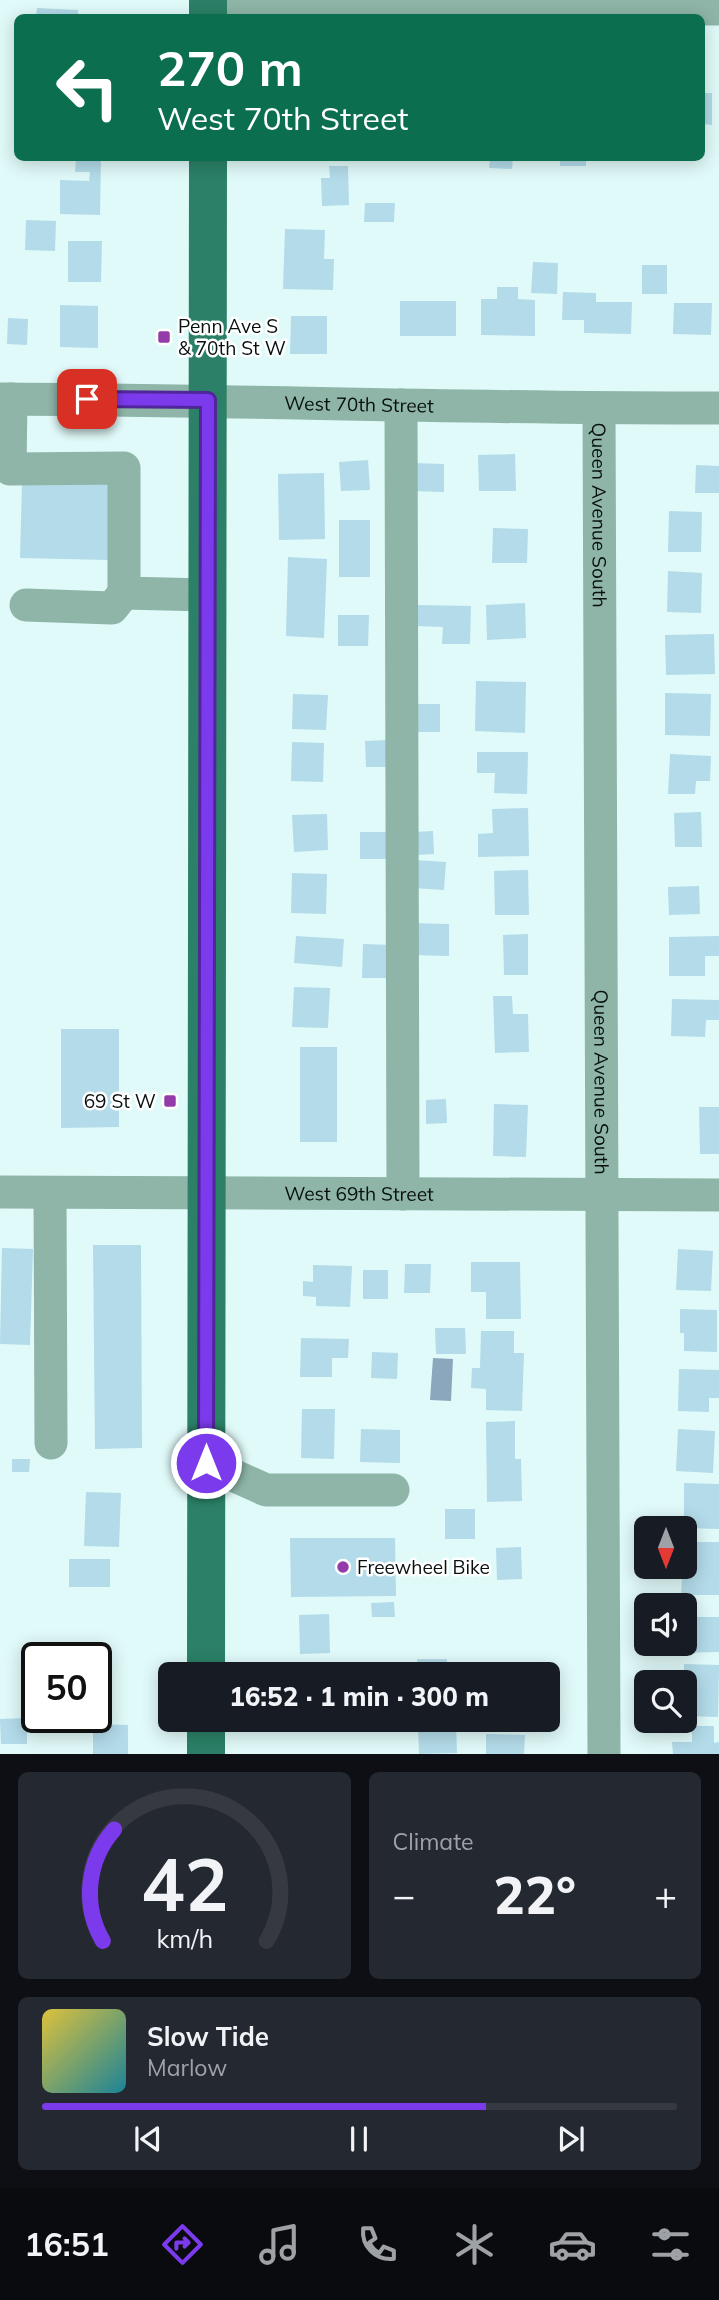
<!DOCTYPE html>
<meta charset="utf-8">
<style>
:root{--surface:#171b24;--page:#242831;--text:#f1f3f6;--muted:#9ea1a6;--line:#363941;--accent:#7c3aed}
body{margin:0;font-family:Mulish,sans-serif;background:var(--page);color:var(--text);height:100vh;display:flex;flex-direction:column;font-size:26px;white-space:nowrap}
*{box-sizing:border-box;margin:0}
p{font-size:23px;color:var(--muted)}
.icon{flex:none;width:38px;height:38px;fill:none;stroke:currentColor;stroke-width:2;stroke-linecap:round;stroke-linejoin:round}
.map{position:relative;height:1754px;overflow:hidden}
.details{display:flex;flex-direction:column;gap:18px;padding:18px;background:#0d0f14;flex:1}
.details>*{flex:none}
.banner{position:absolute;left:14px;top:14px;width:691px;height:147px;border-radius:10px;box-shadow:0 4px 18px #0003;background:#0b6e4f;color:#fff;overflow:hidden}
.needle{width:46px;rotate:180deg}
.buttons{position:absolute;left:634px;top:1516px;display:grid;gap:14px}
.buttons a{display:grid;place-items:center;width:63px;height:63px;border-radius:10px;background:var(--surface);box-shadow:0 4px 18px #0003;font-size:35px}
.speed{position:absolute;left:21px;top:1642px;display:flex;gap:14px;font-size:35px;font-weight:700;text-align:center}
.speed>*{display:grid;place-content:center;width:91px;height:91px;border-radius:50%;background:var(--surface);box-shadow:0 4px 18px #0003;line-height:1}
.speed .limit{border:4px solid #111;border-radius:10px;background:#fff;color:#111}
.pin{position:absolute;display:grid;place-items:center;width:60px;height:60px;color:#fff;margin:-30px;border-radius:14px;box-shadow:0 4px 10px #0006}
.me{position:absolute;width:77px;margin:-38px;rotate:0deg;stroke-linejoin:round;filter:drop-shadow(0 0 5px #0008)}
.turn{display:flex;align-items:center;gap:24px;height:147px;padding:0 28px;font-size:32px}
.turn .icon{width:91px;height:91px;stroke-width:2.5}
.turn b{display:block;font-size:49px;line-height:60px}
.big{font-size:52px;font-weight:800;line-height:1.1}
.details .tile{flex:1;display:flex;flex-direction:column;justify-content:center;gap:10px;min-width:0;padding:0 24px;border-radius:10px;background:var(--page)}
.details .dial{align-items:center;gap:0}
.dial svg{height:182px;overflow:visible;fill:none;stroke:var(--line);stroke-width:7;stroke-linecap:round;text-anchor:middle}
.dial text{fill:var(--text);stroke:none}
.song{display:flex;align-items:center;gap:21px}
.cover{width:84px;height:84px;border-radius:10px;background:linear-gradient(135deg,hsl(50 70% 55%),hsl(190 70% 35%))}
.played{height:7px;border-radius:4px;background:linear-gradient(90deg,var(--accent) 70%,var(--line) 70%)}
.keys{display:flex;justify-content:space-around;direction:ltr}
.heat{display:flex;justify-content:space-between;align-items:center;font-size:38px;direction:ltr}
.details .tiles{flex:1;display:grid;gap:18px;grid-template-columns:1fr 1fr}
.tile:last-child{grid-column:span 2}
.trip{position:absolute;left:158px;top:1662px;width:402px;height:70px;border-radius:10px;background:var(--surface);box-shadow:0 4px 18px #0003;font-weight:800;line-height:70px;text-align:center}
.tab-bar{display:flex;height:112px;justify-content:space-around;align-items:center;background:#090b0e;color:var(--muted)}
.tab-bar .icon{width:49px;height:49px}
.tab-bar .current{color:var(--accent)}
.tab-bar b{font-size:32px;color:var(--text)}
.map>svg:first-child{display:block}
.water{fill:#8ba7be}
.building{fill:#b3dbe9}
.lines{fill:none;stroke-linecap:round;stroke-linejoin:round}
.minor{stroke:#8eb5a7;stroke-width:33}
.major{stroke:#2b8067;stroke-width:38}
.route-casing{stroke:#51269a;stroke-width:18}
.route{stroke:#7c3aed;stroke-width:12}
.poi-dot{fill:#933ca9;stroke:#fff;stroke-width:2.5}
.labels{text-anchor:middle;stroke-width:5;stroke-linejoin:round;paint-order:stroke}
.poi-label{font-size:19px;fill:#070f0f;stroke:#fff;text-anchor:start}
.street-label{font-size:19px;fill:#070f0f;stroke:#fff}
</style>
<div class="map">
<svg width="719" height="1754" viewBox="0 0 719 1754">
<rect width="100%" height="100%" fill="#e0faf9"/>
<!-- water -->
<path class="water" d="M 433,1358 L 453,1359 L 451,1401 L 430,1400 Z"/>
<!-- building -->
<path class="building" d="M 37,8 L 78,10 L 78,18 L 36,18 Z
M 702,93 L 712,93 L 712,125 L 702,124 Z
M 76,158 L 101,158 L 100,215 L 60,214 L 60,180 L 89,181 L 90,172 L 75,172 Z
M 451,158 L 482,158 L 481,161 L 451,160 Z
M 490,158 L 513,158 L 512,169 L 489,168 Z
M 560,158 L 586,158 L 586,166 L 560,166 Z
M 329,166 L 348,166 L 349,205 L 322,206 L 321,178 L 330,178 Z
M 365,203 L 395,203 L 394,222 L 364,222 Z
M 26,220 L 56,221 L 55,251 L 25,250 Z
M 285,229 L 325,230 L 324,259 L 334,259 L 333,290 L 283,289 Z
M 68,241 L 102,241 L 101,282 L 68,282 Z
M 533,262 L 558,263 L 557,294 L 531,293 Z
M 642,265 L 667,265 L 667,294 L 642,294 Z
M 497,287 L 518,287 L 518,299 L 535,300 L 535,336 L 481,335 L 481,299 L 497,299 Z
M 563,292 L 596,293 L 596,302 L 632,302 L 631,334 L 584,333 L 584,320 L 562,320 Z
M 400,301 L 456,301 L 456,336 L 400,336 Z
M 674,303 L 712,303 L 711,335 L 673,334 Z
M 60,305 L 98,306 L 98,348 L 60,347 Z
M 291,316 L 327,316 L 327,354 L 290,354 Z
M 8,318 L 28,319 L 27,345 L 7,344 Z
M 515,454 L 516,491 L 479,491 L 478,455 Z
M 368,460 L 370,490 L 341,491 L 339,462 Z
M 412,463 L 444,464 L 444,492 L 412,491 Z
M 696,465 L 719,466 L 719,493 L 695,493 Z
M 324,473 L 325,539 L 279,540 L 278,474 Z
M 22,482 L 111,484 L 109,560 L 20,558 Z
M 669,511 L 702,512 L 701,552 L 668,552 Z
M 339,520 L 370,520 L 370,577 L 339,577 Z
M 493,528 L 528,529 L 527,563 L 492,563 Z
M 288,557 L 327,559 L 324,638 L 286,636 Z
M 668,571 L 702,573 L 701,613 L 667,612 Z
M 525,603 L 526,638 L 487,640 L 486,605 Z
M 416,605 L 471,606 L 470,644 L 442,644 L 443,627 L 416,626 Z
M 338,615 L 369,615 L 368,646 L 338,646 Z
M 714,634 L 715,674 L 666,675 L 665,635 Z
M 476,681 L 526,682 L 525,733 L 475,731 Z
M 665,693 L 711,694 L 710,736 L 665,735 Z
M 293,694 L 328,695 L 326,730 L 292,729 Z
M 412,704 L 440,704 L 440,732 L 411,732 Z
M 390,740 L 391,767 L 366,767 L 365,741 Z
M 292,742 L 324,743 L 323,782 L 291,781 Z
M 477,752 L 528,752 L 527,794 L 494,793 L 495,773 L 477,773 Z
M 670,754 L 711,756 L 710,781 L 696,781 L 695,794 L 668,794 Z
M 528,808 L 529,856 L 478,857 L 478,834 L 493,833 L 492,809 Z
M 701,812 L 702,847 L 675,847 L 674,813 Z
M 327,814 L 328,850 L 294,852 L 292,815 Z
M 433,831 L 434,854 L 416,855 L 415,832 Z
M 360,832 L 390,832 L 390,859 L 360,859 Z
M 414,860 L 446,862 L 444,890 L 413,888 Z
M 528,870 L 529,915 L 495,915 L 494,871 Z
M 292,873 L 327,874 L 326,914 L 291,913 Z
M 699,886 L 700,914 L 669,915 L 668,887 Z
M 411,923 L 449,924 L 449,956 L 410,955 Z
M 528,934 L 528,975 L 504,975 L 503,935 Z
M 296,936 L 344,939 L 342,967 L 294,963 Z
M 719,936 L 719,956 L 705,956 L 705,976 L 669,976 L 669,937 Z
M 363,944 L 391,945 L 390,978 L 362,978 Z
M 294,987 L 330,988 L 328,1028 L 292,1027 Z
M 493,996 L 512,996 L 513,1014 L 528,1014 L 529,1052 L 495,1053 Z
M 672,999 L 719,1000 L 719,1020 L 706,1020 L 705,1037 L 671,1036 Z
M 61,1029 L 119,1029 L 119,1127 L 61,1128 Z
M 300,1047 L 337,1047 L 337,1142 L 300,1142 Z
M 446,1099 L 447,1123 L 426,1124 L 426,1100 Z
M 494,1104 L 528,1105 L 526,1157 L 493,1156 Z
M 699,1107 L 719,1107 L 719,1154 L 700,1154 Z
M 93,1245 L 141,1245 L 142,1448 L 95,1449 Z
M 2,1248 L 33,1249 L 30,1345 L 0,1344 Z
M 678,1249 L 713,1251 L 711,1291 L 676,1290 Z
M 471,1262 L 520,1262 L 521,1319 L 486,1319 L 486,1292 L 471,1292 Z
M 405,1264 L 431,1264 L 430,1293 L 404,1293 Z
M 313,1265 L 352,1266 L 350,1307 L 316,1306 L 316,1297 L 303,1296 L 303,1281 L 313,1282 Z
M 363,1270 L 388,1270 L 388,1299 L 363,1299 Z
M 680,1309 L 717,1310 L 717,1352 L 684,1351 L 684,1333 L 680,1333 Z
M 435,1328 L 465,1328 L 466,1354 L 436,1354 Z
M 481,1331 L 514,1331 L 514,1353 L 524,1353 L 522,1411 L 486,1410 L 486,1389 L 471,1388 L 472,1368 L 480,1368 Z
M 301,1338 L 349,1339 L 348,1358 L 332,1358 L 332,1377 L 300,1377 Z
M 372,1352 L 398,1353 L 397,1379 L 371,1378 Z
M 679,1369 L 719,1370 L 719,1398 L 709,1398 L 709,1412 L 678,1411 Z
M 302,1409 L 335,1409 L 334,1459 L 301,1458 Z
M 515,1421 L 515,1459 L 521,1459 L 522,1501 L 487,1502 L 486,1422 Z
M 361,1429 L 400,1430 L 400,1463 L 360,1462 Z
M 678,1429 L 715,1431 L 713,1473 L 676,1471 Z
M 12,1459 L 30,1459 L 29,1472 L 12,1472 Z
M 684,1483 L 719,1484 L 719,1529 L 684,1528 Z
M 86,1492 L 121,1493 L 119,1547 L 84,1546 Z
M 445,1509 L 475,1509 L 475,1539 L 445,1539 Z
M 290,1538 L 395,1538 L 396,1596 L 291,1597 Z
M 684,1542 L 719,1542 L 719,1595 L 681,1595 Z
M 521,1547 L 522,1579 L 497,1580 L 496,1548 Z
M 69,1559 L 110,1559 L 110,1587 L 69,1587 Z
M 394,1602 L 395,1617 L 372,1617 L 371,1603 Z
M 329,1614 L 330,1653 L 300,1654 L 299,1615 Z
M 684,1617 L 719,1617 L 719,1652 L 677,1653 L 677,1643 L 684,1643 Z
M 417,1659 L 447,1659 L 448,1675 L 417,1675 Z
M 330,1663 L 330,1675 L 300,1675 L 300,1664 Z
M 684,1664 L 719,1665 L 718,1717 L 684,1716 Z
M 27,1718 L 27,1744 L 1,1744 L 0,1719 Z
M 456,1723 L 457,1753 L 419,1754 L 418,1724 Z
M 93,1724 L 128,1725 L 128,1754 L 93,1754 Z
M 692,1726 L 714,1726 L 714,1743 L 719,1742 L 719,1754 L 673,1754 L 672,1742 L 692,1742 Z
M 486,1734 L 525,1735 L 524,1754 L 486,1754 Z"/>
<g class="lines">
<!-- minor -->
<g class="minor">
<path d="M 208,9 L 719,9"/>
<path id="s1" d="M 0,399 C 240,400 479,409 719,408"/>
<path d="M 11,399 L 10,469 L 124,468 L 124,593 L 207,595"/>
<path d="M 401,405 L 403,1194"/>
<path id="s2" d="M 599,408 L 604,1754"/>
<path d="M 26,605 L 112,608 L 124,593"/>
<path id="s3" d="M 0,1192 L 719,1195"/>
<path d="M 50,1193 L 51,1443"/>
<path d="M 206,1463 L 266,1490 L 393,1490"/>
</g>
<!-- major -->
<path class="major" d="M 208,18 L 208,0
M 206,1675 L 208,158
M 206,1754 L 206,1720"/>
</g>
<g class="lines">
<!-- route casing -->
<g class="route-casing">
<path id="route" d="M 87,399 L 208,400 L 206,1463"/>
</g>
<!-- route -->
<use href="#route" class="route"/>
</g>
<!-- markers -->
<g class="poi-dot">
<rect x="157" y="330" width="14" height="14" rx="3.5"/>
<rect x="163" y="1094" width="14" height="14" rx="3.5"/>
<circle cx="343" cy="1567" r="7"/>
</g>
<g class="labels">
<!-- poi labels -->
<g class="poi-label">
<text x="178" y="333">Penn Ave S<tspan x="178" dy="22">&amp; 70th St W</tspan></text>
<text x="156" y="1108" text-anchor="end">69 St W</text>
<text x="357" y="1574">Freewheel Bike</text>
</g>
<!-- street labels -->
<g class="street-label">
<text dy="7" stroke="none"><textPath href="#s1" startOffset="359">West 70th Street</textPath></text>
<text dy="7" stroke="none"><textPath href="#s2" startOffset="107">Queen Avenue South</textPath></text>
<text dy="7" stroke="none"><textPath href="#s2" startOffset="674">Queen Avenue South</textPath></text>
<text dy="7" stroke="none"><textPath href="#s3" startOffset="359">West 69th Street</textPath></text>
</g>
</g>
</svg>
<div class="buttons">
<a><svg class="needle" viewBox="-14 -14 28 28"><path d="M0-13l5 13h-10z" fill="#e53935"/><path d="M0 13l5-13h-10z" fill="#9ea1a6"/></svg></a>
<a><svg class="icon" aria-label="sound" viewBox="0 0 24 24"><path d="M4 9h4l5-4v14l-5-4H4zM17 9q2 3 0 6"/></svg></a>
<a><svg class="icon" aria-label="search" viewBox="0 0 24 24"><circle cx="10" cy="10" r="6"/><path d="M15 15l6 6"/></svg></a>
</div>
<div class="speed"><div class="limit">50</div></div>
<div class="pin" style="left:87px;top:399px;background:#d93025"><svg class="icon" aria-label="arrive" viewBox="0 0 24 24"><path d="M6 21V4h12l-3 4 3 4H6"/></svg></div>
<svg class="me" style="left:206px;top:1463px" viewBox="-20 -20 40 40"><circle r="17" fill="#7c3aed" stroke="#fff" stroke-width="3"/><path d="M0-11L8 9 0 5-8 9z" fill="#fff"/></svg>
<div class="trip">16:52 · 1 min · 300 m</div>
<div class="banner">
<div class="turn"><svg class="icon" aria-label="left" viewBox="0 0 24 24"><path d="M17 20v-9H6M10 6l-5 5 5 5"/></svg><div><b>270 m</b>West 70th Street</div></div>
</div>
</div>
<section class="details">
<div class="tiles">
<div class="tile dial"><svg viewBox="0 0 100 80">
<path d="M14 69A42 42 0 1 1 86 69"/>
<path d="M14 69A42 42 0 0 1 19 20" stroke="#7c3aed"/>
<text x="50" y="56" font-size="32" font-weight="700">42</text>
<text x="50" y="72" font-size="11">km/h</text>
</svg></div>
<div class="tile"><p>Climate</p>
<div class="heat"><a>−</a><b class="big">22°</b><a>+</a></div>
</div>
<div class="tile">
<div class="song"><i class="cover"></i><div><b>Slow Tide</b><p>Marlow</p></div></div>
<div class="played"></div>
<div class="keys"><svg class="icon" aria-label="previous" viewBox="0 0 24 24"><path d="M18 5L8 12l10 7zM5 5v14"/></svg><svg class="icon" aria-label="pause" viewBox="0 0 24 24"><path d="M8 5v14M16 5v14"/></svg><svg class="icon" aria-label="next" viewBox="0 0 24 24"><path d="M6 5l10 7-10 7zM19 5v14"/></svg></div>
</div>
</div>
</section>
<nav class="tab-bar">
<b>16:51</b>
<svg class="icon current" aria-label="directions" viewBox="0 0 24 24"><path d="M12 3l9 9-9 9-9-9zM9 14v-3h6M13 9l2 2-2 2"/></svg>
<svg class="icon" aria-label="music" viewBox="0 0 24 24"><path d="M9 18V5l10-2v13"/><circle cx="6" cy="18" r="3"/><circle cx="16" cy="16" r="3"/></svg>
<svg class="icon" aria-label="phone" viewBox="0 0 24 24"><path d="M5 4h4l2 5-3 2q2 4 5 5l2-3 5 2v4C11 20 4 13 5 4z"/></svg>
<svg class="icon" aria-label="climate" viewBox="0 0 24 24"><path d="M12 3v18M4 7l16 10M4 17L20 7"/></svg>
<svg class="icon" aria-label="car" viewBox="0 0 24 24"><path d="M5 17H2v-5l4-1 3-4h7l3 4 3 1v5h-3M9 17h6M6 11h13"/><circle cx="7" cy="17" r="2"/><circle cx="17" cy="17" r="2"/></svg>
<svg class="icon" aria-label="filters" viewBox="0 0 24 24"><path d="M4 7h16M4 17h16"/><circle cx="9" cy="7" r="2"/><circle cx="15" cy="17" r="2"/></svg>
</nav>
